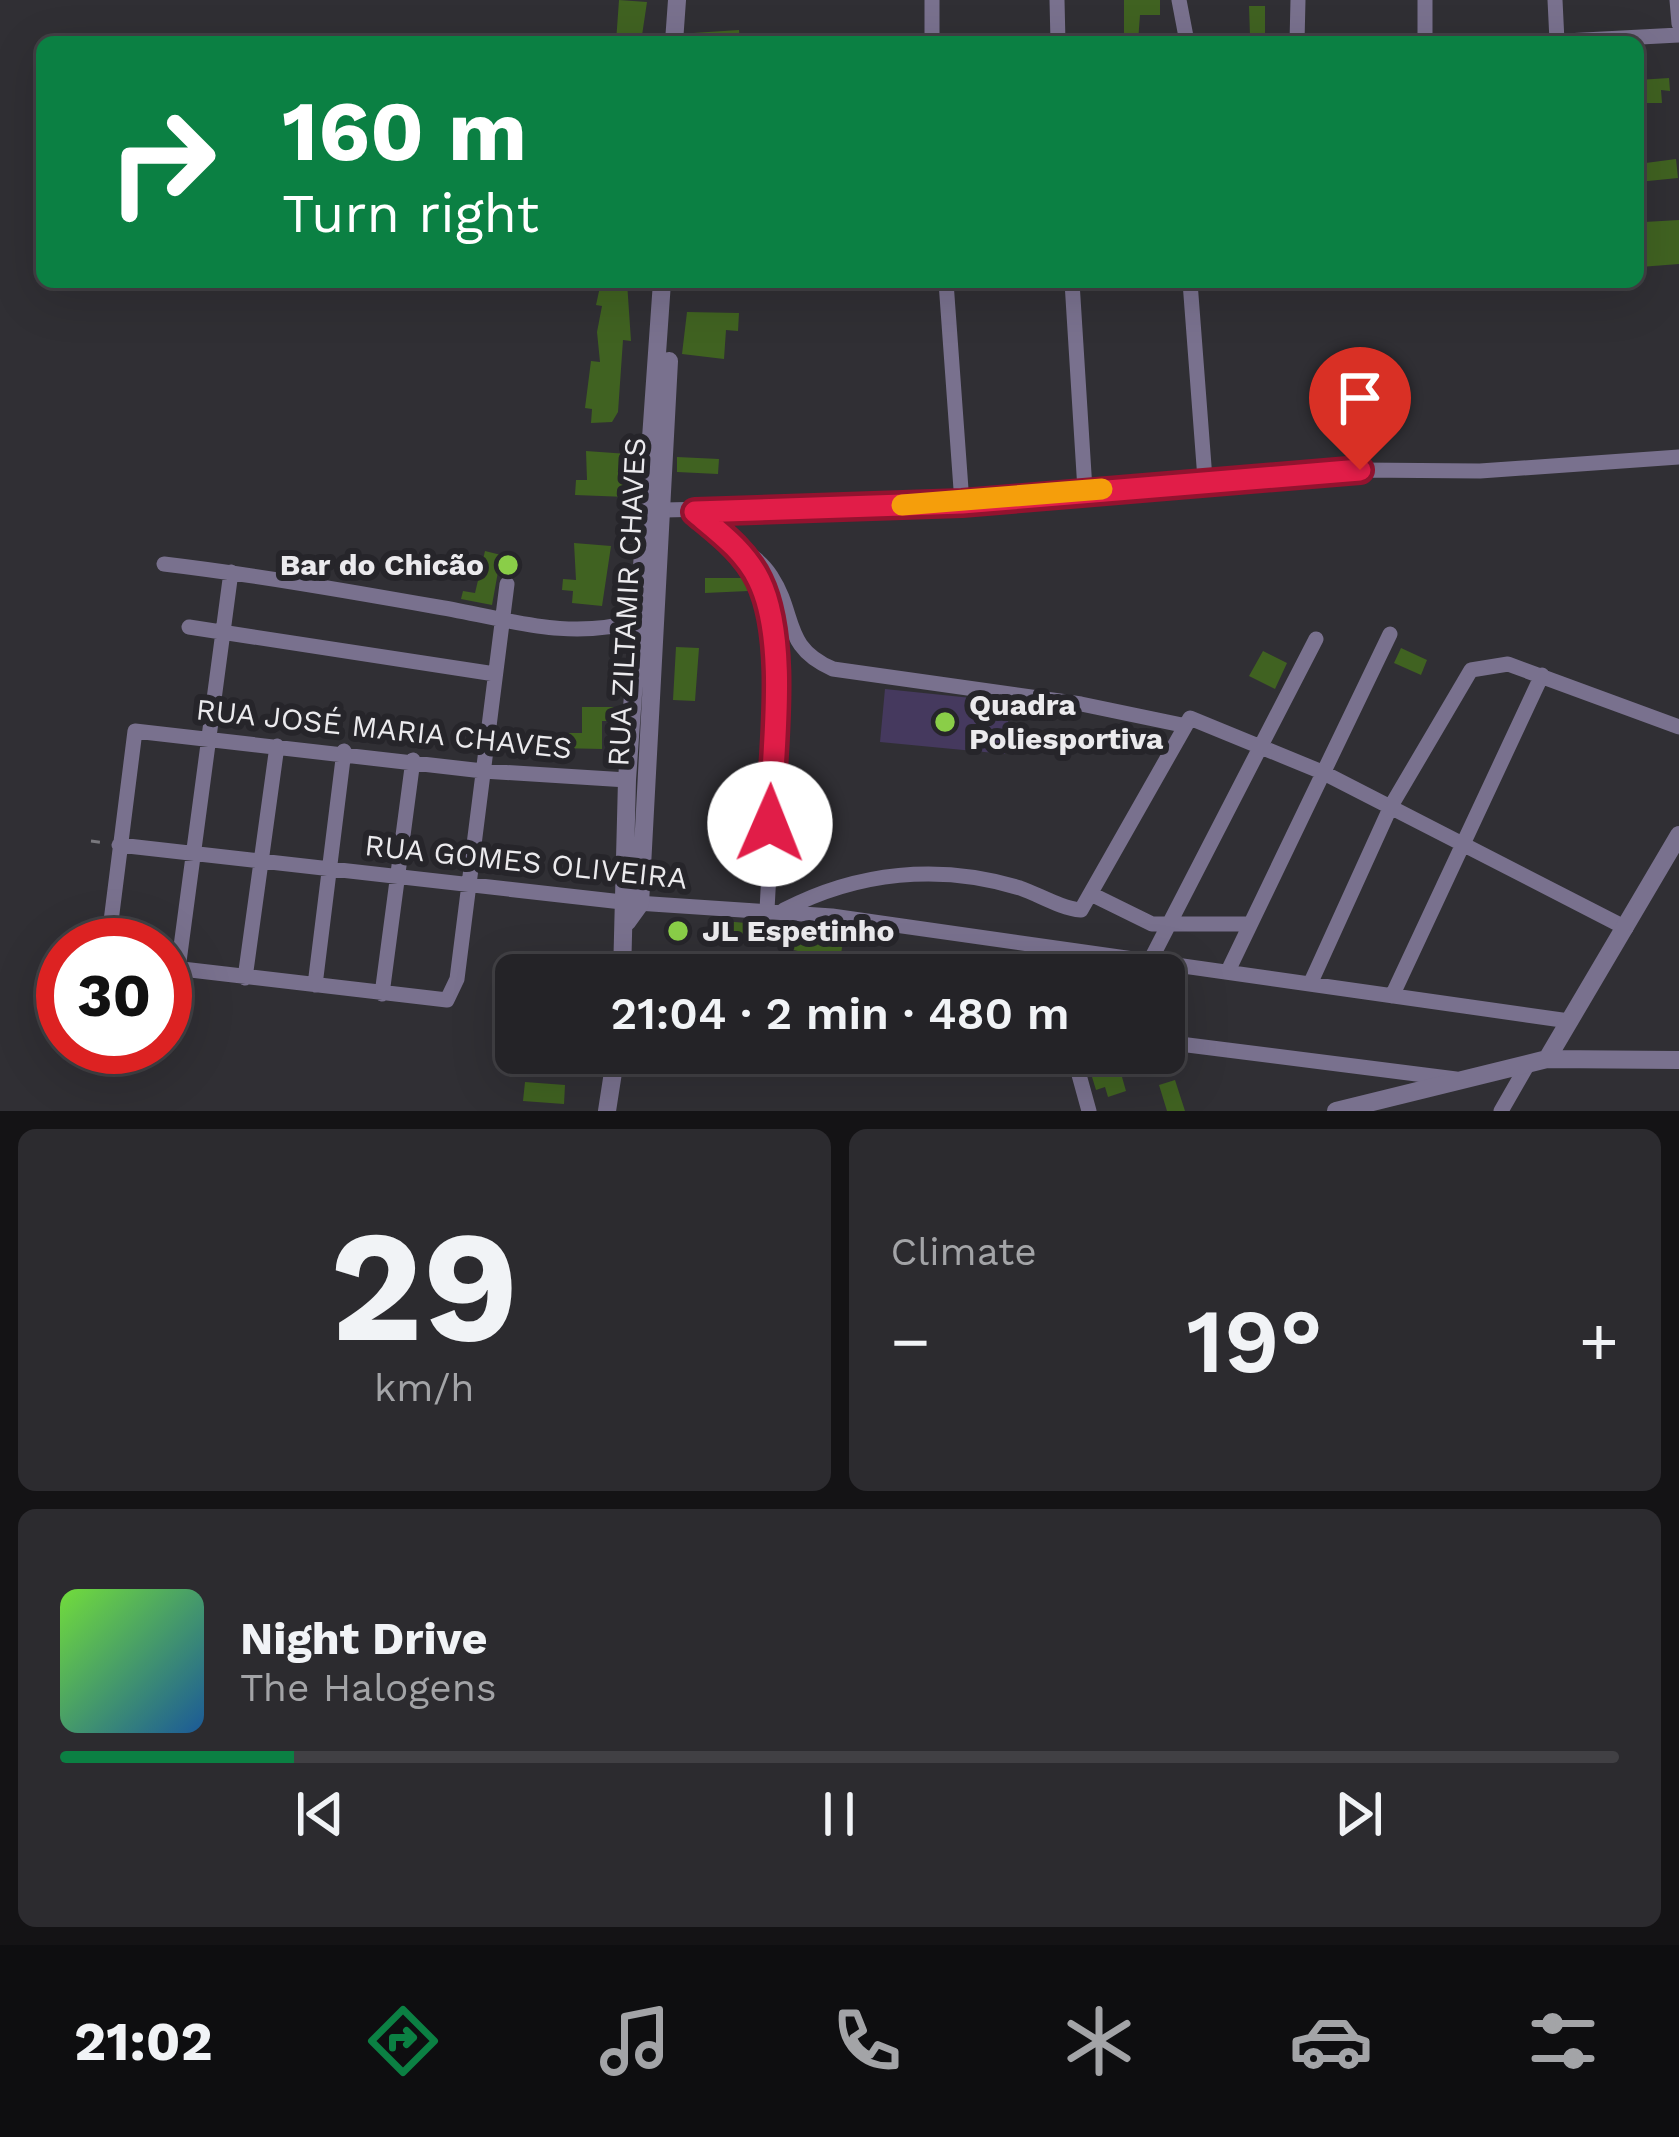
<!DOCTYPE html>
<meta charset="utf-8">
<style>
:root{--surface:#242327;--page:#2c2b2f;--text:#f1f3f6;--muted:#a3a4a7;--line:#414044;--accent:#0b8043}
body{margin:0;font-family:"Work Sans",sans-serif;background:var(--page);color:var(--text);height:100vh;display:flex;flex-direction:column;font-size:45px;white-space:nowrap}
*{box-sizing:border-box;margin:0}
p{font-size:39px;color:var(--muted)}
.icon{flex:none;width:66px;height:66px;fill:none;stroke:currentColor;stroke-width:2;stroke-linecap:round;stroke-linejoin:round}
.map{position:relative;height:1111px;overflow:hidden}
.sheet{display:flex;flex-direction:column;gap:18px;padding:18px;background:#141315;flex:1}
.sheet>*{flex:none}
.hud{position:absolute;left:36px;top:36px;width:1608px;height:252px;border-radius:18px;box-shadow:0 12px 48px #0002,0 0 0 3px var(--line);background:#0b8043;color:#fff;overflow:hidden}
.speed{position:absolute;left:36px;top:918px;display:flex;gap:24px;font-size:60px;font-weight:700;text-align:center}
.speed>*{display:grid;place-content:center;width:156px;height:156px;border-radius:50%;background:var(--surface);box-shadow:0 12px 48px #0002,0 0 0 3px var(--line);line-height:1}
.speed .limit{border:18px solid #d22;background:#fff;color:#111}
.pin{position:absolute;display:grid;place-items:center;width:102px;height:102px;color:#fff;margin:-123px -51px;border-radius:50% 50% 50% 0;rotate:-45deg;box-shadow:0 0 12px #0007}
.pin .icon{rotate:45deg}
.me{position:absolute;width:132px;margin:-66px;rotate:1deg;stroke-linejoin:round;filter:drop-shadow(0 0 9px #0008)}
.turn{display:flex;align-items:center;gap:42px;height:252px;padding:0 48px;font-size:54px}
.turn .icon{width:156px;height:156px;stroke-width:2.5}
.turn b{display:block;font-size:84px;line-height:102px}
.big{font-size:90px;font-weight:600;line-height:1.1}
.sheet .tile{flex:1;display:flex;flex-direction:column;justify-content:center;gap:18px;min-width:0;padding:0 42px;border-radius:18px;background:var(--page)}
.sheet .dial{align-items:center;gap:0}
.dial b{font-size:156px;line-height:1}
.song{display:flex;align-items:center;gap:36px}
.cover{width:144px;height:144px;border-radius:18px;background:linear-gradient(135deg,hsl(100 70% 55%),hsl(210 70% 35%))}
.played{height:12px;border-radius:6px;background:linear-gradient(90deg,var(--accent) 15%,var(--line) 15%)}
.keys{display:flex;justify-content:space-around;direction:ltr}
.heat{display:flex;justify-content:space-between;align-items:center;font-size:66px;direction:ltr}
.sheet .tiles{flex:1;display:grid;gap:18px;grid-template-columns:1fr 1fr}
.tile:last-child{grid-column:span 2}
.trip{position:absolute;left:495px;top:954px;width:690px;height:120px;border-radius:18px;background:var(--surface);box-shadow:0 12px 48px #0002,0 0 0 3px var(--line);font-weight:600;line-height:120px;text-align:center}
.menu{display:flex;height:192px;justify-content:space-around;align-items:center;background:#0e0e10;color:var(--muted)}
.menu .icon{width:84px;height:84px}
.menu .current{color:var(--accent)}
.menu b{font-size:54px;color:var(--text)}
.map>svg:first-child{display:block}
.green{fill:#45395e}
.building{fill:#406221}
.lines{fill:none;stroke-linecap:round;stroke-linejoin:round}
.path{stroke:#79787d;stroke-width:3;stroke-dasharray:9 9;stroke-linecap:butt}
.minor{stroke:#79718e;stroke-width:15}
.tertiary{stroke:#79718e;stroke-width:18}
.route-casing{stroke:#92132f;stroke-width:30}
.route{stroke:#e11d48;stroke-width:21}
.slow{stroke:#f59e0b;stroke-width:21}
.poi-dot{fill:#8ace48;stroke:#26252a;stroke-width:4.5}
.labels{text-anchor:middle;stroke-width:12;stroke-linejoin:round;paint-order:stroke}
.poi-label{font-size:30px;font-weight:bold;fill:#ebeaed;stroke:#26252a;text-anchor:start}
.street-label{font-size:30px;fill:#ebeaed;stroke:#26252a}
</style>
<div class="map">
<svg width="1679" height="1111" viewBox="0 0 1679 1111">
<rect width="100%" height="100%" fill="#302f34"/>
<!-- green -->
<path class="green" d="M 885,689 L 1010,702 L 1005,754 L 880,742 Z"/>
<!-- building -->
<path class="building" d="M 619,0 L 647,2 L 641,42 L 616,42 Z
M 1124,0 L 1160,0 L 1160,15 L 1140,15 L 1138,42 L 1124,42 Z
M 1249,6 L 1265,6 L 1265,36 L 1250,36 Z
M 739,30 L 740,42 L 693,42 L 693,33 Z
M 1669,78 L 1670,91 L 1661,90 L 1662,103 L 1643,103 L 1638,80 Z
M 1676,159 L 1678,178 L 1638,182 L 1638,164 Z
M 1679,220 L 1679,264 L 1640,267 L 1639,253 L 1647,252 L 1644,222 Z
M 601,282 L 627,282 L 631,341 L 623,340 L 618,412 L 612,422 L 591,423 L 592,409 L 585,408 L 591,361 L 600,362 L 597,332 L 602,306 L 596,305 Z
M 687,312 L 739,313 L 738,331 L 726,330 L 724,359 L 682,354 Z
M 586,451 L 628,454 L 627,497 L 575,495 L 576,480 L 587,480 Z
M 677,457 L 719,459 L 718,474 L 677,472 Z
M 574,543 L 611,546 L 602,606 L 572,603 L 573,591 L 562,590 L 563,579 L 576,580 Z
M 485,551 L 501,555 L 492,605 L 461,599 L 463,591 L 475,593 Z
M 705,578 L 742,578 L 748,591 L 705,593 Z
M 676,647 L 699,648 L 695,701 L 673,700 Z
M 1401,648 L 1427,660 L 1421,675 L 1394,663 Z
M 1263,651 L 1287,663 L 1275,689 L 1249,676 Z
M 582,707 L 616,707 L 616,721 L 602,721 L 602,749 L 558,748 L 558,733 L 582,733 Z
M 723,921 L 830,930 L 844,934 L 840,961 L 722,933 Z
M 1115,1058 L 1117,1063 L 1135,1062 L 1138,1074 L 1122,1077 L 1126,1091 L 1108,1097 L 1105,1087 L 1096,1090 L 1089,1067 Z
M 1175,1080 L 1185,1111 L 1167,1111 L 1159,1085 Z
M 525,1082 L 565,1085 L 564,1104 L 523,1101 Z"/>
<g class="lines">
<!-- path -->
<path class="path" d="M 91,841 L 106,843"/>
<!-- minor -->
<path class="minor" d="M 932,0 L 932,42
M 1057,0 L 1058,42
M 1179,0 L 1187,42
M 1425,0 L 1425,42
M 1555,0 L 1557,41
M 1677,0 L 1679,24
M 1297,42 L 1298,0
M 1546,42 L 1679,35
M 946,282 L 962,503
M 1072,282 L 1085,490
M 1190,282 L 1205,479
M 664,510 L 962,503 L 1205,479 L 1360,470 L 1480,471 L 1679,457
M 726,537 C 742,549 760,559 771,576 C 797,616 782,647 833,669 L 1081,704 L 1182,725
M 746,559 C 795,627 770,825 767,912
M 164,564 C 256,575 347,591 438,607 C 510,619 565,641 637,621
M 189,627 L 495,674
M 119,845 L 622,902 L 832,916 L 1569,1021
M 1093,895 L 1152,924 L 1249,924
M 784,910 C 857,872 939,863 1020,888 C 1040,895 1060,908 1081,910 L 1190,718 L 1322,772 L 1626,928
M 108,945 L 135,731 L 483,771 L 627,780
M 1149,963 L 1316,639
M 623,964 L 692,975
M 165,967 L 447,1000 L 457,979 L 507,584
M 178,969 L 231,572
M 1228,971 L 1390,634
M 245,978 L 277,746
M 1311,982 L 1391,806 L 1471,670 L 1508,664 L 1679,727
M 315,985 L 344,751
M 382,994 L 413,760
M 1392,996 L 1542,675
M 1164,1042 L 1456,1079
M 1073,1053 L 1089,1111
M 1501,1111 L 1528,1064"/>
<!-- tertiary -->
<path class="tertiary" d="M 674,42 L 677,0
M 627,922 L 640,904 L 669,361
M 622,975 L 627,780 L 662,282
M 1547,1059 L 1679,835
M 607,1111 L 616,1053
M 1336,1111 L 1547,1059 L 1679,1060"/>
</g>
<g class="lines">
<!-- route casing -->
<g class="route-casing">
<path id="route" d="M 770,824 C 772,756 789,641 759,580 C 745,551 719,532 695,512 L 962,503 L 1360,470"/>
</g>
<!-- route -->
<use href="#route" class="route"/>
<!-- slow -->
<path class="slow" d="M 902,505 L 1102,489"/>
</g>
<!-- markers -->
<g class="poi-dot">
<circle cx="508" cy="565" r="12"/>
<circle cx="945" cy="722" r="12"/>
<circle cx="678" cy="931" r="12"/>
</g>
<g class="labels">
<!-- poi labels -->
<g class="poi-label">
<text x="484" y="575" text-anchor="end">Bar do Chicão</text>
<text x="969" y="715">Quadra<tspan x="969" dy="34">Poliesportiva</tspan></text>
<text x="702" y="941">JL Espetinho</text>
</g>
<!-- street labels -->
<g class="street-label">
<text transform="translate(627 602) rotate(-87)" y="10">RUA ZILTAMIR CHAVES</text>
<text transform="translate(384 729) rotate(6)" y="10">RUA JOSÉ MARIA CHAVES</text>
<text transform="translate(526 862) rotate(6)" y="10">RUA GOMES OLIVEIRA</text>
</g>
</g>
</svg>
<div class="speed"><div class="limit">30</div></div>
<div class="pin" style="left:1360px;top:470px;background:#d93025"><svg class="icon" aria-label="arrive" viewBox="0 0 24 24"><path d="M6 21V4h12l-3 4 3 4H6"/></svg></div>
<svg class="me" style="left:770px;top:824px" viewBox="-20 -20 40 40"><circle r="19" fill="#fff"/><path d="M0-13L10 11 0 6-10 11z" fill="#e11d48"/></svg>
<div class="trip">21:04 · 2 min · 480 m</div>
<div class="hud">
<div class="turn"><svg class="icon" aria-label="right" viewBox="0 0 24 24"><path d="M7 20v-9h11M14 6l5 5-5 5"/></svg><div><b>160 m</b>Turn right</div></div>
</div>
</div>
<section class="sheet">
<div class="tiles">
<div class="tile dial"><b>29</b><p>km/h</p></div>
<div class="tile"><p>Climate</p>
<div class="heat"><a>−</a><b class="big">19°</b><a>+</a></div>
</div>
<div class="tile">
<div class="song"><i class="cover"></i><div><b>Night Drive</b><p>The Halogens</p></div></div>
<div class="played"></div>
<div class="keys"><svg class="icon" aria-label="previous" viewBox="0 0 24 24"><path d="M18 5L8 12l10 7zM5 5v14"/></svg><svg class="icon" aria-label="pause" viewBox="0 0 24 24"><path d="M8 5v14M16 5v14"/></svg><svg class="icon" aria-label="next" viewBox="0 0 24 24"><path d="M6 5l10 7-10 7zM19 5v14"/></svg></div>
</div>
</div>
</section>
<nav class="menu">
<b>21:02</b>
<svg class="icon current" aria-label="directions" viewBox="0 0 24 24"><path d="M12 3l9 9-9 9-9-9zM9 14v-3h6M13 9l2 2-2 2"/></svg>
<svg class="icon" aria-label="music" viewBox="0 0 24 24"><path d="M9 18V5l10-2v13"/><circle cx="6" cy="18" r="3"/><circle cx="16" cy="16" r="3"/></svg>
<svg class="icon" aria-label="phone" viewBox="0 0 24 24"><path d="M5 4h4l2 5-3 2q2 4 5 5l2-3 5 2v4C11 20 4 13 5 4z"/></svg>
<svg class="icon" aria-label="climate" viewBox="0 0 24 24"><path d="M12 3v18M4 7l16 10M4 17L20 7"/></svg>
<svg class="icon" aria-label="car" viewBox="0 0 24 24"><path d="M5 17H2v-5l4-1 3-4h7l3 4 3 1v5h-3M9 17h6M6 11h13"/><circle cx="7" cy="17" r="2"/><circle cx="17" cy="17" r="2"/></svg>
<svg class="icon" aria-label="filters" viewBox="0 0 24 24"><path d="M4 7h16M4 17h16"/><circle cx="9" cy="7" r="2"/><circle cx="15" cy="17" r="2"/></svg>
</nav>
